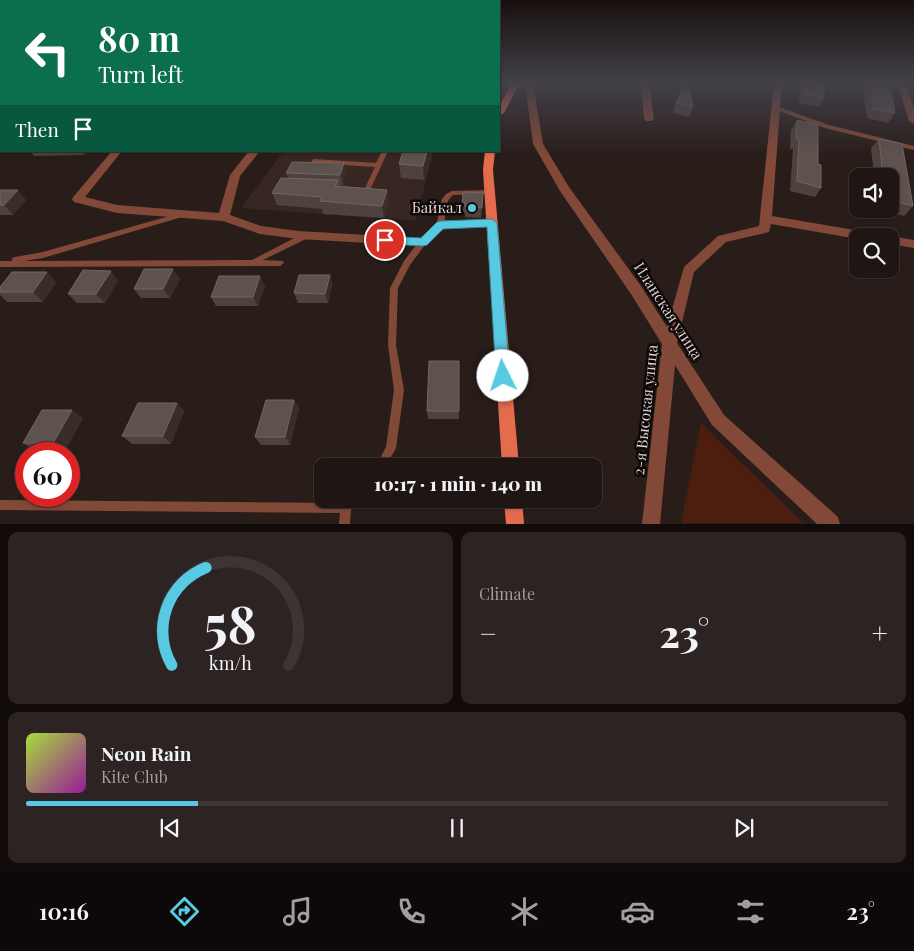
<!DOCTYPE html>
<meta charset="utf-8">
<style>
:root{--surface:#1f1614;--page:#2c2322;--text:#f1f3f6;--muted:#a19fa0;--line:#3c3534;--accent:#58c9e3}
body{margin:0;font-family:"Playfair Display",serif;background:var(--page);color:var(--text);height:100vh;display:flex;flex-direction:column;font-size:19px;white-space:nowrap}
*{box-sizing:border-box;margin:0}
p{font-size:16px;color:var(--muted)}
.icon{flex:none;width:28px;height:28px;fill:none;stroke:currentColor;stroke-width:2;stroke-linecap:round;stroke-linejoin:round}
.map{position:relative;height:524px;overflow:hidden}
.sheet{display:flex;flex-direction:column;gap:8px;padding:8px;background:#110c0b;flex:1}
.sheet>*{flex:none}
.top-card{position:absolute;left:0px;top:0px;width:500px;height:152px;box-shadow:0 1px 4px #0004,0 0 0 1px var(--line);background:#0b6e4f;color:#fff;overflow:hidden}
.buttons{position:absolute;left:849px;top:168px;display:grid;gap:10px}
.buttons a{display:grid;place-items:center;width:50px;height:50px;border-radius:10px;background:var(--surface);box-shadow:0 1px 4px #0004,0 0 0 1px var(--line);font-size:25px}
.speed{position:absolute;left:15px;top:442px;display:flex;gap:10px;font-size:25px;font-weight:700;text-align:center}
.speed>*{display:grid;place-content:center;width:65px;height:65px;border-radius:50%;background:var(--surface);box-shadow:0 1px 4px #0004,0 0 0 1px var(--line);line-height:1}
.speed .limit{border:8px solid #d22;background:#fff;color:#111}
.pin{position:absolute;display:grid;place-items:center;width:42px;height:42px;color:#fff;margin:-21px;border:2px solid #fff;border-radius:50%;box-shadow:0 1px 5px #0007}
.me{position:absolute;width:55px;margin:-28px;rotate:356deg;stroke-linejoin:round;filter:drop-shadow(0 0 4px #0008)}
.turn{display:flex;align-items:center;gap:18px;height:105px;padding:0 15px;font-size:22px}
.turn .icon{width:65px;height:65px;stroke-width:2.5}
.turn b{display:block;font-size:35px;line-height:42px}
.then{display:flex;align-items:center;height:48px;padding:0 15px;background:#0003;gap:10px;font-size:19px}
.big{font-size:38px;font-weight:800;line-height:1.1}
.sheet .card{flex:1;display:flex;flex-direction:column;justify-content:center;gap:8px;min-width:0;padding:0 18px;border-radius:10px;background:var(--page)}
.sheet .dial{align-items:center;gap:0}
.dial svg{height:130px;overflow:visible;fill:none;stroke:var(--line);stroke-width:7;stroke-linecap:round;text-anchor:middle}
.dial text{fill:var(--text);stroke:none}
.song{display:flex;align-items:center;gap:15px}
.cover{width:60px;height:60px;border-radius:8px;background:linear-gradient(135deg,hsl(80 70% 55%),hsl(300 70% 35%))}
.played{height:5px;border-radius:2px;background:linear-gradient(90deg,var(--accent) 20%,var(--line) 20%)}
.keys{display:flex;justify-content:space-around;direction:ltr}
.heat{display:flex;justify-content:space-between;align-items:center;font-size:28px;direction:ltr}
.sheet .tiles{flex:1;display:grid;gap:8px;grid-template-columns:1fr 1fr}
.card:last-child{grid-column:span 2}
.trip{position:absolute;left:314px;top:458px;width:288px;height:50px;border-radius:10px;background:var(--surface);box-shadow:0 1px 4px #0004,0 0 0 1px var(--line);font-weight:800;line-height:50px;text-align:center}
.tabs{display:flex;height:80px;justify-content:space-around;align-items:center;background:#0c0908;color:var(--muted)}
.tabs .icon{width:35px;height:35px}
.tabs .on{color:var(--accent)}
.tabs b{font-size:22px;color:var(--text)}
.map>svg:first-child{display:block}
.built{fill:#372621}
.green{fill:#4d1d10}
.lines{fill:none;stroke-linecap:round;stroke-linejoin:round}
.service{fill:#824939;fill-rule:evenodd}
.minor{fill:#824939;fill-rule:evenodd}
.primary{fill:#e46c4d;fill-rule:evenodd}
.wall{fill:#4f423e}
.shaded-wall{fill:#392d29}
.building{fill:#5e524e;stroke:#726663}
.route{fill:#58c9e3;stroke:#398394}
.poi-dot{fill:#58c9e3;stroke:#0e0907;stroke-width:2}
.labels{text-anchor:middle;stroke-width:5;stroke-linejoin:round;paint-order:stroke}
.poi-label{font-size:15px;fill:#dcd4d2;stroke:#0e0907;text-anchor:end}
.street-label{font-size:15px;fill:#dcd4d2;stroke:#0e0907}
</style>
<div class="map">
<svg width="914" height="524" viewBox="0 0 914 524">
<rect width="100%" height="100%" fill="#291d1a"/>
<!-- built -->
<path class="built" d="M 284,151 L 434,151 L 415,221 L 241,208 Z"/>
<!-- green -->
<path class="green" d="M 701,423 L 803,523 L 681,523 Z"/>
<g class="lines">
<!-- service -->
<path class="service" d="M 776,106 L 829,125 L 914,146 L 914,150 L 825,128 L 774,109 L 774,107 Z
M 382,151 L 388,151 L 370,190 C 367,193 359,193 356,190 L 359,188 L 365,188 L 375,167 L 314,163 L 311,161 L 314,159 L 376,163 Z
M 489,190 L 492,192 L 491,194 L 453,195 C 444,203 445,214 445,225 L 441,227 L 439,227 L 437,225 L 439,207 L 442,199 L 446,194 L 452,191 Z
M 180,213 L 182,213 L 183,215 L 182,217 L 43,258 L 24,261 L 252,260 L 304,233 L 310,233 L 311,235 L 310,237 L 263,260 L 283,261 L 284,263 L 280,266 L 0,267 L 0,261 L 12,261 L 12,258 L 15,257 L 43,252 Z
M 423,239 L 427,242 L 410,265 L 398,288 L 396,345 L 404,390 L 396,448 L 386,466 L 376,466 L 386,447 L 394,390 L 388,345 L 390,288 L 404,261 L 420,240 Z
M 347,499 L 359,499 L 358,503 L 351,510 L 350,524 L 339,524 L 340,513 L 0,510 L 0,500 L 344,503 Z"/>
<!-- minor -->
<path class="minor" d="M 525,83 L 533,83 L 543,144 L 569,187 L 641,286 L 667,327 L 684,267 L 718,236 L 759,226 L 774,83 L 782,83 L 772,216 L 866,232 L 872,236 L 858,236 L 858,239 L 771,224 L 769,232 L 726,242 L 694,272 L 677,343 L 724,415 L 838,517 L 840,524 L 817,524 L 712,425 L 675,365 L 660,524 L 642,524 L 662,344 L 631,294 L 560,191 L 533,144 Z
M 641,83 L 649,83 L 654,119 L 652,121 L 646,121 L 644,119 Z
M 897,83 L 905,83 L 914,108 L 914,124 L 909,121 Z
M 0,126 L 1,126 L 1,132 L 0,132 Z
M 112,151 L 122,151 L 85,197 L 117,205 L 219,213 L 230,175 L 249,151 L 260,151 L 240,176 L 230,215 L 261,226 L 298,231 L 420,238 L 437,222 L 441,221 L 492,219 L 498,223 L 492,227 L 444,229 L 427,245 L 423,246 L 298,239 L 260,234 L 223,221 L 117,213 L 74,202 L 72,199 L 74,196 Z
M 888,236 L 890,236 L 914,240 L 914,248 L 890,244 L 890,236 Z"/>
<!-- primary -->
<path class="primary" d="M 512,83 L 520,83 L 504,113 L 499,116 L 499,106 Z
M 485,151 L 495,151 L 493,170 L 519,466 L 502,466 L 483,170 Z
M 504,499 L 522,499 L 524,524 L 506,524 Z"/>
</g>
<!-- wall -->
<path class="wall" d="M 800,83 L 824,83 L 824,98 L 819,107 L 799,103 Z
M 862,83 L 889,83 L 895,113 L 888,123 L 867,118 Z
M 676,103 L 693,107 L 690,117 L 673,113 Z
M 797,120 L 818,164 L 821,188 L 815,197 L 790,191 L 793,149 L 790,149 L 791,130 Z
M 879,139 L 913,206 L 904,216 L 878,209 L 890,209 L 890,176 L 874,176 L 871,148 Z
M 30,151 L 88,151 L 84,155 L 34,156 Z
M 403,151 L 432,151 L 424,180 L 401,178 L 399,164 Z
M 286,173 L 346,173 L 343,185 L 339,185 L 339,186 L 387,190 L 389,202 L 384,218 L 323,214 L 322,209 L 277,205 L 272,193 L 288,178 Z
M 0,190 L 26,200 L 13,215 L 0,215 Z
M 483,193 L 481,218 L 465,217 L 465,213 L 462,213 L 462,203 Z
M 330,275 L 332,285 L 328,303 L 298,303 L 294,293 Z
M 180,279 L 170,298 L 141,298 L 134,289 Z
M 118,280 L 105,303 L 77,303 L 68,294 Z
M 56,282 L 43,302 L 7,302 L 0,295 L 0,287 Z
M 265,286 L 258,306 L 216,306 L 211,297 Z
M 459,361 L 459,419 L 428,419 L 427,411 Z
M 294,400 L 299,408 L 290,445 L 261,445 L 255,437 Z
M 177,403 L 184,411 L 171,444 L 132,444 L 122,436 Z
M 83,418 L 65,451 L 35,451 L 23,443 Z"/>
<!-- shaded-wall -->
<path class="shaded-wall" d="M 82,151 L 88,151 L 84,155 Z
M 427,151 L 432,151 L 424,180 L 423,166 Z
M 344,163 L 346,173 L 343,185 L 340,175 Z
M 18,190 L 26,200 L 13,215 L 4,205 Z
M 387,190 L 389,202 L 384,218 L 382,206 Z
M 173,269 L 180,279 L 170,298 L 163,289 Z
M 111,271 L 118,280 L 105,303 L 96,294 Z
M 47,272 L 56,282 L 43,302 L 33,292 Z
M 330,275 L 332,285 L 328,303 L 325,294 Z
M 260,276 L 265,286 L 258,306 L 253,297 Z
M 294,400 L 299,408 L 290,445 L 285,437 Z
M 177,403 L 184,411 L 171,444 L 163,436 Z
M 72,410 L 83,418 L 65,451 L 53,443 Z"/>
<!-- building -->
<path class="building" d="M 685,83 L 688,83 L 693,107 L 676,103 Z
M 805,83 L 824,83 L 824,98 L 804,94 Z
M 870,83 L 889,83 L 895,113 L 874,109 Z
M 797,120 L 818,125 L 818,164 L 821,165 L 821,188 L 797,181 L 799,140 L 796,139 Z
M 879,139 L 902,144 L 913,206 L 890,200 L 890,176 L 883,176 Z
M 403,151 L 427,151 L 423,166 L 399,164 Z
M 292,162 L 344,163 L 340,175 L 286,173 Z
M 281,178 L 338,180 L 335,186 L 387,190 L 382,206 L 320,201 L 322,197 L 272,193 Z
M 0,190 L 18,190 L 4,205 L 0,205 Z
M 463,192 L 483,193 L 482,208 L 465,207 L 465,203 L 462,203 Z
M 144,269 L 173,269 L 163,289 L 134,289 Z
M 83,270 L 111,271 L 96,294 L 68,294 Z
M 12,272 L 47,272 L 33,292 L 0,292 L 0,287 Z
M 299,275 L 330,275 L 325,294 L 294,293 Z
M 219,276 L 260,276 L 253,297 L 211,297 Z
M 429,361 L 459,361 L 459,411 L 427,411 Z
M 266,400 L 294,400 L 285,437 L 255,437 Z
M 138,403 L 177,403 L 163,436 L 122,436 Z
M 42,410 L 72,410 L 53,443 L 23,443 Z"/>
<!-- sky -->
<linearGradient id="sky" x2="0" y2="1"><stop stop-color="#17100e"/><stop offset="0.53" stop-color="#434049"/><stop offset="1" stop-color="#434049" stop-opacity="0"/></linearGradient>
<rect width="914" height="156" fill="url(#sky)"/>
<!-- route -->
<path class="route" d="M 492,219 L 497,223 L 510,376 L 508,381 L 503,382 L 498,381 L 496,376 L 487,227 L 443,229 L 427,245 L 423,246 L 385,244 L 379,240 L 385,236 L 421,238 L 437,222 L 441,221 Z"/>
<!-- markers -->
<circle class="poi-dot" cx="472" cy="208" r="5"/>
<g class="labels">
<!-- poi labels -->
<g class="poi-label">
<text x="462" y="213">Байкал</text>
</g>
<!-- street labels -->
<g class="street-label">
<text transform="translate(668 311) rotate(57)" y="5">Иланская улица</text>
<text transform="translate(646 410) rotate(-84)" y="5">2-я Высокая улица</text>
</g>
</g>
</svg>
<div class="buttons">
<a><svg class="icon" aria-label="sound" viewBox="0 0 24 24"><path d="M4 9h4l5-4v14l-5-4H4zM17 9q2 3 0 6"/></svg></a>
<a><svg class="icon" aria-label="search" viewBox="0 0 24 24"><circle cx="10" cy="10" r="6"/><path d="M15 15l6 6"/></svg></a>
</div>
<div class="speed"><div class="limit">60</div></div>
<div class="pin" style="left:385px;top:240px;background:#d93025"><svg class="icon" aria-label="arrive" viewBox="0 0 24 24"><path d="M6 21V4h12l-3 4 3 4H6"/></svg></div>
<svg class="me" style="left:503px;top:376px" viewBox="-20 -20 40 40"><circle r="19" fill="#fff"/><path d="M0-13L10 11 0 6-10 11z" fill="#58c9e3"/></svg>
<div class="trip">10:17 · 1 min · 140 m</div>
<div class="top-card">
<div class="turn"><svg class="icon" aria-label="left" viewBox="0 0 24 24"><path d="M17 20v-9H6M10 6l-5 5 5 5"/></svg><div><b>80 m</b>Turn left</div></div>
<div class="then">Then<svg class="icon" aria-label="arrive" viewBox="0 0 24 24"><path d="M6 21V4h12l-3 4 3 4H6"/></svg></div>
</div>
</div>
<section class="sheet">
<div class="tiles">
<div class="card dial"><svg viewBox="0 0 100 80">
<path d="M14 69A42 42 0 1 1 86 69"/>
<path d="M14 69A42 42 0 0 1 35 9" stroke="#58c9e3"/>
<text x="50" y="56" font-size="32" font-weight="700">58</text>
<text x="50" y="72" font-size="11">km/h</text>
</svg></div>
<div class="card"><p>Climate</p>
<div class="heat"><a>−</a><b class="big">23°</b><a>+</a></div>
</div>
<div class="card">
<div class="song"><i class="cover"></i><div><b>Neon Rain</b><p>Kite Club</p></div></div>
<div class="played"></div>
<div class="keys"><svg class="icon" aria-label="previous" viewBox="0 0 24 24"><path d="M18 5L8 12l10 7zM5 5v14"/></svg><svg class="icon" aria-label="pause" viewBox="0 0 24 24"><path d="M8 5v14M16 5v14"/></svg><svg class="icon" aria-label="next" viewBox="0 0 24 24"><path d="M6 5l10 7-10 7zM19 5v14"/></svg></div>
</div>
</div>
</section>
<nav class="tabs">
<b>10:16</b>
<svg class="icon on" aria-label="directions" viewBox="0 0 24 24"><path d="M12 3l9 9-9 9-9-9zM9 14v-3h6M13 9l2 2-2 2"/></svg>
<svg class="icon" aria-label="music" viewBox="0 0 24 24"><path d="M9 18V5l10-2v13"/><circle cx="6" cy="18" r="3"/><circle cx="16" cy="16" r="3"/></svg>
<svg class="icon" aria-label="phone" viewBox="0 0 24 24"><path d="M5 4h4l2 5-3 2q2 4 5 5l2-3 5 2v4C11 20 4 13 5 4z"/></svg>
<svg class="icon" aria-label="climate" viewBox="0 0 24 24"><path d="M12 3v18M4 7l16 10M4 17L20 7"/></svg>
<svg class="icon" aria-label="car" viewBox="0 0 24 24"><path d="M5 17H2v-5l4-1 3-4h7l3 4 3 1v5h-3M9 17h6M6 11h13"/><circle cx="7" cy="17" r="2"/><circle cx="17" cy="17" r="2"/></svg>
<svg class="icon" aria-label="filters" viewBox="0 0 24 24"><path d="M4 7h16M4 17h16"/><circle cx="9" cy="7" r="2"/><circle cx="15" cy="17" r="2"/></svg>
<b>23°</b>
</nav>
